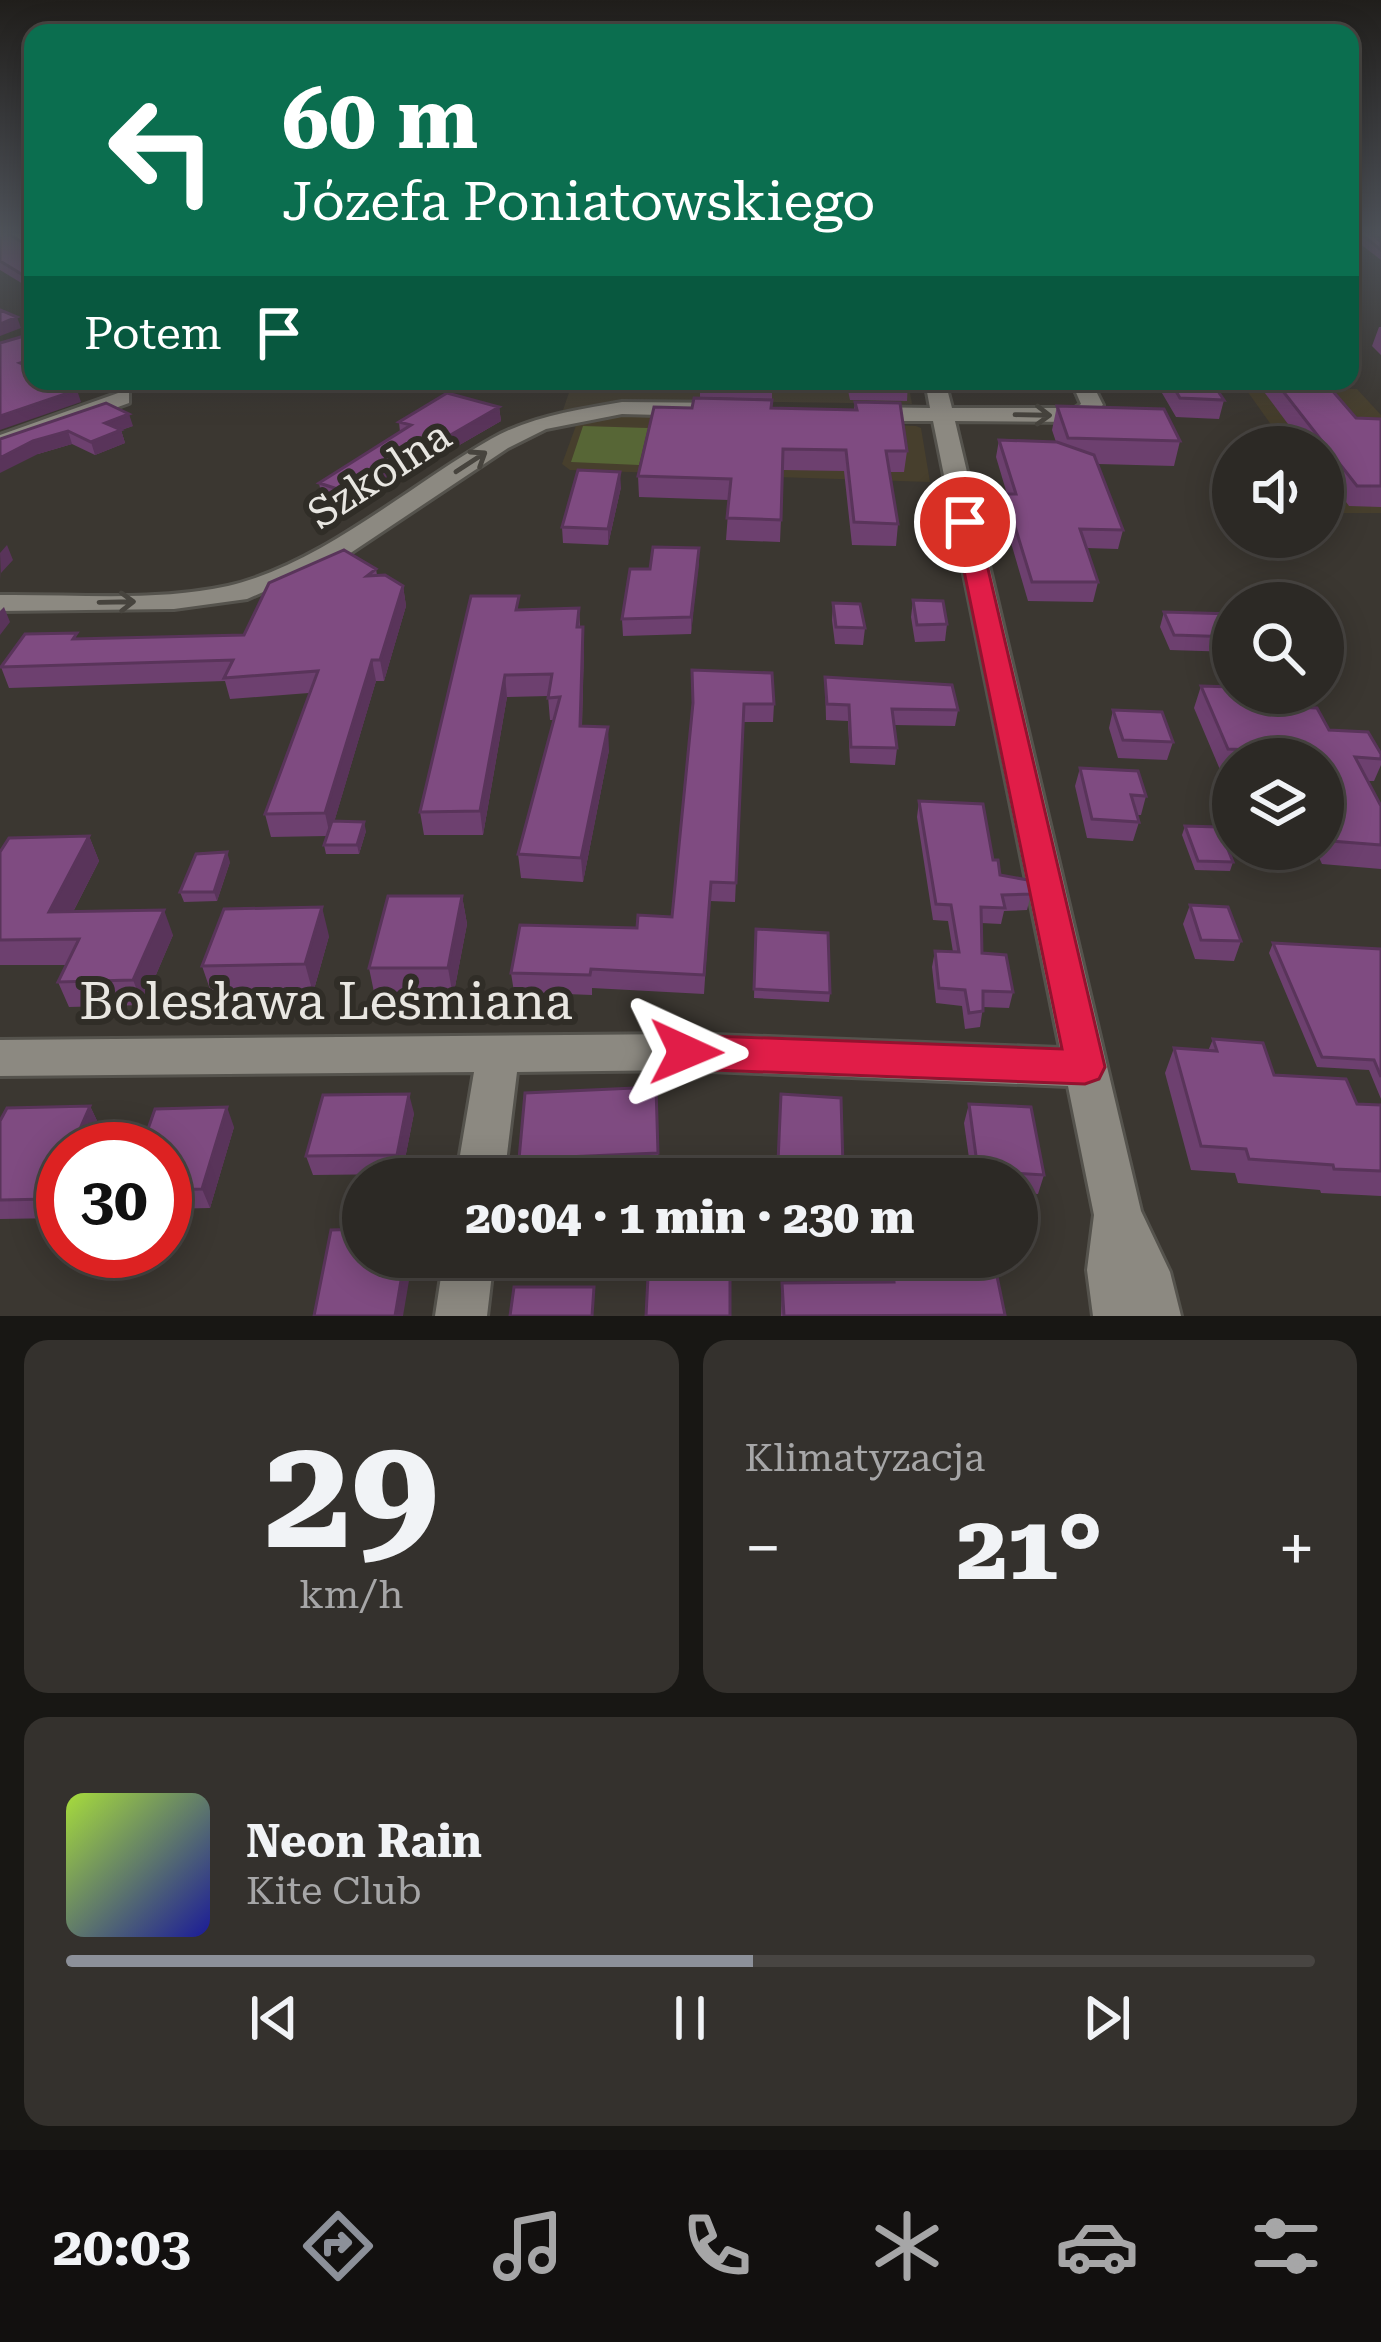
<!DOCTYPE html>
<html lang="pl">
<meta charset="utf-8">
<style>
:root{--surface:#2c2925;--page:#34312d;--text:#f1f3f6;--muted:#a6a6a7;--line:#484542;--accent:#8c9099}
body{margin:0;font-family:"Roboto Serif",serif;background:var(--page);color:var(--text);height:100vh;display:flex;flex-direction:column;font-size:45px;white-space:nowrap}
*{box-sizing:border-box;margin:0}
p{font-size:39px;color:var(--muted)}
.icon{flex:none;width:66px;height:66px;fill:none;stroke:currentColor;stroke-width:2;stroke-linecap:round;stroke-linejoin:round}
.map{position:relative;height:1316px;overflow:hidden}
.sheet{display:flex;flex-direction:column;gap:24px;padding:24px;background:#181714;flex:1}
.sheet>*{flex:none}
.top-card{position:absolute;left:24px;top:24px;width:1335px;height:366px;border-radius:24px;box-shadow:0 6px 30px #0003,0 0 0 3px var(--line);background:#0b6e4f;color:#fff;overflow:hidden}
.controls{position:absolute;left:1212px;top:426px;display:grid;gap:24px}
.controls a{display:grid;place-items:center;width:132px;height:132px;border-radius:50%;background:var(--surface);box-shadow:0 6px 30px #0003,0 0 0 3px var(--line);font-size:60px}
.speed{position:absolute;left:36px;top:1122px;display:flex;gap:24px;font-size:60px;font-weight:700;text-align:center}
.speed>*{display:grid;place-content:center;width:156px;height:156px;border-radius:50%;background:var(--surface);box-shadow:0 6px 30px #0003,0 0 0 3px var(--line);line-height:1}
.speed .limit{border:18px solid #d22;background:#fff;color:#111}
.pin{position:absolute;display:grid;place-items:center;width:102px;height:102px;color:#fff;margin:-51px;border:6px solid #fff;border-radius:50%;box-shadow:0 3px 12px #0007}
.me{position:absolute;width:132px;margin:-66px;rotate:91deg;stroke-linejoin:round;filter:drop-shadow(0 0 9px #0008)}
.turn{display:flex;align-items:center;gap:42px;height:252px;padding:0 60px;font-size:54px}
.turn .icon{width:156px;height:156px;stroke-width:2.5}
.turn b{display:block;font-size:84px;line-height:102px}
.then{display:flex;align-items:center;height:114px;padding:0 60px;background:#0003;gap:24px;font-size:45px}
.big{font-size:90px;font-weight:800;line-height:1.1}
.sheet .tile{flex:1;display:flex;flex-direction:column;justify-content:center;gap:18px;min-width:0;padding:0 42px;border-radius:24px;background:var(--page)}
.sheet .dial{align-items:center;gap:0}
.dial b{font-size:156px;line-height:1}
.song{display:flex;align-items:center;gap:36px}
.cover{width:144px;height:144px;border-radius:18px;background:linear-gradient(135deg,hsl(80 70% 55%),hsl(240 70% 35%))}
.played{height:12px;border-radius:6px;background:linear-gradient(90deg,var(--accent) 55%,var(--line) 55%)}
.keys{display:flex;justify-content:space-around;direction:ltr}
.heat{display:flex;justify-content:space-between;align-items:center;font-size:66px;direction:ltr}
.sheet .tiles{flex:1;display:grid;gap:24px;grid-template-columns:1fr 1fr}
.tile:last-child{grid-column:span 2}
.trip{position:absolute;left:342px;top:1158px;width:696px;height:120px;border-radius:60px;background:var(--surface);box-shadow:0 6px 30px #0003,0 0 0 3px var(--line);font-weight:800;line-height:120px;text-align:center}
.tab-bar{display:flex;height:192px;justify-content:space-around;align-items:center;background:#12100f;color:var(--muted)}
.tab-bar .icon{width:84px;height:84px}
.tab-bar .active{color:var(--accent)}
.tab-bar b{font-size:54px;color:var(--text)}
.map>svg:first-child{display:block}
.built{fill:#464034}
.education{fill:#473f2d}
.green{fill:#576636}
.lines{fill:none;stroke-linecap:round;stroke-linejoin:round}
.minor-casing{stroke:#55534d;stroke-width:6}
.minor{fill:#8c8981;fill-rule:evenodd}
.wall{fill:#6d406f}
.shaded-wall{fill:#59345a}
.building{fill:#7f4b81;stroke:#59345a;stroke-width:3}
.oneway{stroke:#47443e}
.route{fill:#e11d48;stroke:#92132f;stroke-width:3}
.labels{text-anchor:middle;stroke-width:12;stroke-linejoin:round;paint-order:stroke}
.street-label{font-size:42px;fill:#e8e6e1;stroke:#302d27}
.near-street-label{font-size:51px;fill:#e8e6e1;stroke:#302d27}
</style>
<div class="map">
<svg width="1381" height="1316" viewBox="0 0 1381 1316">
<rect width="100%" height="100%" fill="#3b3731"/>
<!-- built -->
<path class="built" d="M 573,381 L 908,381 L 912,404 L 636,400 L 563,410 Z"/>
<!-- education -->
<path class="education" d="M 1240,381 L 1313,381 L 1320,388 L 1357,389 L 1381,415 L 1381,513 L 1334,513 L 1323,498 L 1323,447 L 1287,447 Z
M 621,414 L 916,426 L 921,428 L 930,482 L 570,470 L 562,464 L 578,420 Z"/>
<!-- green -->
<path class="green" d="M 583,426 L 648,428 L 639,465 L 571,462 Z"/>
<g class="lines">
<!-- minor casing -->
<g class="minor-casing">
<path id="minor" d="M 0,233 L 20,233 L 33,240 L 33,252 Z
M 925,381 L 945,381 L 952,408 L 1075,408 L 1081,404 L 1071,381 L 1091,381 L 1103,405 L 1080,422 L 955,421 L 1141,1211 L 1170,1272 L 1181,1316 L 1093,1316 L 1087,1270 L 1094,1215 L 1068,1086 L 686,1070 L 517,1072 L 504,1179 L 456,1179 L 474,1072 L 0,1076 L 0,1040 L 686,1034 L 1060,1048 L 933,421 L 866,421 L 855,414 L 866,407 L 930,408 Z
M 121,392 L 129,393 L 129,403 L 0,450 L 0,435 Z
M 622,402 L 734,403 L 745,410 L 734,417 L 622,414 L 546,429 L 508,448 L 346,556 L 247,599 L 174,609 L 0,611 L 0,595 C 74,594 156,602 228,586 C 320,565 410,485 491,439 C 532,416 577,410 622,402 Z
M 444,1257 L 494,1257 L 487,1316 L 435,1316 Z"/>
</g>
<!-- minor -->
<use href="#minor" class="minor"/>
</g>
<!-- wall -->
<path class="wall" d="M 0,233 L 27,245 L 33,242 L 33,290 L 0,270 Z
M 1350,233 L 1371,233 L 1381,242 L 1381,260 L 1350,236 Z
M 1379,327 L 1381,327 L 1381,355 L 1372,346 Z
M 1350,364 L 1354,369 L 1348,387 L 1329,387 L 1356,418 L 1381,419 L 1381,507 L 1349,506 L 1323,471 L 1323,447 L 1305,447 L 1256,381 L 1350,381 Z
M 582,381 L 616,381 L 613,392 L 583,391 Z
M 619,381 L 772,381 L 772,399 L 700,397 L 700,383 Z
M 846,381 L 908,381 L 907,401 L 850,400 Z
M 1155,381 L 1211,381 L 1224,400 L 1219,419 L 1176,417 Z
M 855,402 L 907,451 L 904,472 L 890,472 L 898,524 L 896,546 L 852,545 L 844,471 L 783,470 L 780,542 L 726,540 L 729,500 L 639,497 L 638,476 L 771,408 L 854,410 Z
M 1057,406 L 1180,441 L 1174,466 L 1098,464 L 1123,530 L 1118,549 L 1086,548 L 1098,582 L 1093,602 L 1028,601 L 1002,512 L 1005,494 L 1007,494 L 996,457 L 999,440 L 1056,442 L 1052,430 Z
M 499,407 L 501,421 L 352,507 L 322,498 L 319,483 L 400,432 L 399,422 Z
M 133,426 L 121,430 L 125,443 L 95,455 L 72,444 L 38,454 L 0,439 Z
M 621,487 L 608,545 L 563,543 L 562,527 Z
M 699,548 L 691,634 L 623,636 L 622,619 L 650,569 Z
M 376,569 L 377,575 L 403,586 L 406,606 L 384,681 L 376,681 L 334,822 L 366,831 L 359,854 L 326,854 L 324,845 L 327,836 L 271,837 L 265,814 L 309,693 L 230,699 L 225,681 L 9,688 L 1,667 L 79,639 L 244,635 Z
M 913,600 L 947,624 L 945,641 L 915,642 L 911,617 Z
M 833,603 L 865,628 L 863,645 L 835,644 L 832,620 Z
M 579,608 L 580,627 L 583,627 L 584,648 L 582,726 L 609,750 L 583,882 L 521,878 L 518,854 L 554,720 L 550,720 L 548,696 L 507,697 L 483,835 L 424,835 L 420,812 L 520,610 Z
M 1164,612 L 1233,614 L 1233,652 L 1170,650 L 1160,627 Z
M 692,670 L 774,704 L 773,722 L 743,722 L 735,902 L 710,901 L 704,994 L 592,988 L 592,995 L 514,992 L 511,973 L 672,917 L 693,709 Z
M 825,677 L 958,710 L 955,726 L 894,725 L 897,748 L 895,765 L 850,763 L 848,721 L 826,720 Z
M 1201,686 L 1272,706 L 1381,754 L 1381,765 L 1374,781 L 1367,781 L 1381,806 L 1381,869 L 1322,864 L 1315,849 L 1323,849 L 1323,759 L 1233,759 L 1233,772 L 1221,772 L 1194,708 Z
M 1113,710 L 1173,742 L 1167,760 L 1118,758 L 1109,728 Z
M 1080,768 L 1146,796 L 1141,815 L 1136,815 L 1139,822 L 1133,841 L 1087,838 L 1075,786 Z
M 919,801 L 993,860 L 1000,875 L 1031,894 L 1027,910 L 1004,911 L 1001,924 L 981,923 L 982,953 L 1013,992 L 1009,1008 L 983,1007 L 980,1027 L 965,1029 L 962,1006 L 936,1003 L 932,967 L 935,951 L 953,952 L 948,921 L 933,920 L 917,817 Z
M 1185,826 L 1233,862 L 1230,871 L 1195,870 L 1182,835 Z
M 89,836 L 99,861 L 73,912 L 173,935 L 143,1005 L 69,1007 L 58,982 L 66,965 L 0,965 L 0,852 Z
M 230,862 L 217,901 L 184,902 L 180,892 Z
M 462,896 L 467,924 L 453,997 L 375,997 L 369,968 Z
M 1190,905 L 1241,941 L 1234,961 L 1195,959 L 1183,924 Z
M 756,929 L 830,993 L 829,1002 L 754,998 Z
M 329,936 L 313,993 L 212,995 L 202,966 Z
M 1273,943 L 1381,949 L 1381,1099 L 1369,1070 L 1317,1067 L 1269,953 Z
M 1213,1039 L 1274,1075 L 1357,1104 L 1381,1105 L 1381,1196 L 1321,1193 L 1320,1190 L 1238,1183 L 1235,1173 L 1191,1170 L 1165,1073 L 1174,1048 L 1208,1051 Z
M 656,1087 L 659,1172 L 522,1178 L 519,1159 Z
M 781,1094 L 843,1166 L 842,1179 L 777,1179 Z
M 969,1104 L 1044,1175 L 1038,1194 L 1017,1193 L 1017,1179 L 972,1179 L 964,1123 Z
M 90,1106 L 99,1125 L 89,1149 L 63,1149 L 61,1218 L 0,1219 L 0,1121 Z
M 414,1113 L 402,1174 L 313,1175 L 306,1156 Z
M 234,1127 L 210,1208 L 165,1209 L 165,1149 Z
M 886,1257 L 993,1257 L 1005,1316 L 781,1316 L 782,1283 L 889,1282 Z"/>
<!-- shaded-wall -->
<path class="shaded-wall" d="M 17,317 L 21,328 L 0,336 L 0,324 Z
M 33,359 L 33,372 L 20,363 Z
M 77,390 L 81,402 L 0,430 L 0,416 Z
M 499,407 L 501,421 L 352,507 L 350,493 Z
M 129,414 L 133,426 L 121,430 L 125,443 L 95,455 L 91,442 L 105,423 Z
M 68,431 L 72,444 L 38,454 L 0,473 L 0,458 L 33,441 Z
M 620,472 L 621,487 L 608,545 L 608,529 Z
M 7,545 L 13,560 L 1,573 L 1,581 L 0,553 Z
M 699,548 L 699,565 L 691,634 L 691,617 Z
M 403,586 L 406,606 L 384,681 L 380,660 Z
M 4,607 L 10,622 L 0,635 L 0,611 Z
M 583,627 L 584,648 L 581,748 L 580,726 Z
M 372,660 L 376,681 L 330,836 L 325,813 Z
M 505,675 L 507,697 L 483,835 L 480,811 Z
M 608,727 L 609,750 L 583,882 L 581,858 Z
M 364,822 L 366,831 L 359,854 L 357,845 Z
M 89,836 L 99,861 L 60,937 L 49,912 Z
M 227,852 L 230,862 L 217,901 L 214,892 Z
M 462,896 L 467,924 L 453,997 L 448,968 Z
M 322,907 L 329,936 L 313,993 L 305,964 Z
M 164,910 L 173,935 L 143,1005 L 133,980 Z
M 409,1094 L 414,1113 L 402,1174 L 397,1155 Z
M 90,1106 L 99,1125 L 89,1149 L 71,1149 Z
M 227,1107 L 234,1127 L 210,1208 L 202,1189 Z
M 63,1169 L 63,1213 L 61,1218 L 50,1199 Z
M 405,1257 L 413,1257 L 403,1316 L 395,1316 Z"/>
<!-- building -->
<path class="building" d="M 0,233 L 7,233 L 27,245 L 33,242 L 33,281 L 0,261 Z
M 1360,233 L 1371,233 L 1381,242 L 1381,250 Z
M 0,310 L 17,317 L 0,324 Z
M 33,328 L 33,359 L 20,363 L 33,369 L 33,381 L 58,381 L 77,390 L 0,416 L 0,343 L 31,334 Z
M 700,381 L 772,381 L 772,383 Z
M 850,381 L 908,381 L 909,386 L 851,385 Z
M 1170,381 L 1211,381 L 1224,400 L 1180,398 Z
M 1275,381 L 1324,381 L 1356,418 L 1381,419 L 1381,486 L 1357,486 Z
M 447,393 L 499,407 L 350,493 L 319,483 L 411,425 L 399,422 Z
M 694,398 L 772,400 L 771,408 L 857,410 L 855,402 L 900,403 L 907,451 L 886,451 L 898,524 L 854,522 L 846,450 L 783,449 L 781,520 L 727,518 L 731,479 L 638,476 L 654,407 L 692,408 Z
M 106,403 L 129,414 L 105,423 L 121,430 L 91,442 L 68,431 L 33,441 L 0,458 L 0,439 Z
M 1057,406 L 1164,409 L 1180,441 L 1068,438 Z
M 999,440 L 1057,442 L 1094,455 L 1123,530 L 1080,529 L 1098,582 L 1032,582 L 1005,494 L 1016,494 Z
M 578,470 L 620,472 L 608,529 L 562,527 Z
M 653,547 L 699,548 L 691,617 L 622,619 L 630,569 L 650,569 Z
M 344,550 L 376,569 L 367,576 L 385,575 L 403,586 L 380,660 L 372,660 L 325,813 L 265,814 L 318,671 L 224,678 L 233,660 L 1,667 L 25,634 L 77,633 L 73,639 L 244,635 L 269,583 Z
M 471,596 L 519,596 L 516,610 L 579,608 L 577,627 L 583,627 L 580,726 L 608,727 L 581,858 L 518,854 L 560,697 L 548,698 L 552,674 L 505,675 L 480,811 L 420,812 Z
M 913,600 L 943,601 L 947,624 L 917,625 Z
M 833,603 L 860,604 L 865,628 L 836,627 Z
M 1164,612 L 1233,614 L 1233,637 L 1174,635 Z
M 692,670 L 772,673 L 774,704 L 744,704 L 736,883 L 711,882 L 704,975 L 591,969 L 590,975 L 511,973 L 520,925 L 637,928 L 638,915 L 672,917 L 693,703 Z
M 825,677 L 952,685 L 958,710 L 892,709 L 897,748 L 851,747 L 849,705 L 827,704 Z
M 1201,686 L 1233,687 L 1233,693 L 1266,693 L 1272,706 L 1317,708 L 1329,730 L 1368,732 L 1381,754 L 1381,759 L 1355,757 L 1381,806 L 1381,845 L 1331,841 L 1323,823 L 1323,804 L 1329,805 L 1323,792 L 1323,759 L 1307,759 L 1304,752 L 1228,749 Z
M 1113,710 L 1162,712 L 1173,742 L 1123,740 Z
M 1080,768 L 1138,771 L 1146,796 L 1131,795 L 1139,822 L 1092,819 Z
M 919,801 L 983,804 L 993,860 L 998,860 L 1000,875 L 1028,880 L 1031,894 L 1002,895 L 1005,908 L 981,907 L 982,953 L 1006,955 L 1013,992 L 983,991 L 983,1011 L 969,1013 L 965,990 L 939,988 L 935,951 L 959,952 L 951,905 L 936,904 Z
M 332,821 L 364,822 L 357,845 L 324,845 Z
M 1185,826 L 1219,827 L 1233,862 L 1198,861 Z
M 89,836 L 49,912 L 164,910 L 133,980 L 58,982 L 79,939 L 0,940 L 0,852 L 9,838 Z
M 227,852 L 214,892 L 180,892 L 196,854 Z
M 388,896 L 462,896 L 448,968 L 369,968 Z
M 1190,905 L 1228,907 L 1241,941 L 1201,940 Z
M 322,907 L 305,964 L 202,966 L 224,909 Z
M 756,929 L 828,933 L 830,993 L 754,989 Z
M 1273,943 L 1381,949 L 1381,1077 L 1374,1060 L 1322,1057 Z
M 1213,1039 L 1263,1043 L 1274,1075 L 1346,1079 L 1357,1104 L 1381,1105 L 1381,1171 L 1334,1169 L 1333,1165 L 1249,1159 L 1246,1149 L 1201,1146 L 1174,1048 L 1217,1051 Z
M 656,1087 L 658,1153 L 519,1159 L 525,1093 Z
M 409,1094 L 397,1155 L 306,1156 L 323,1095 Z
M 781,1094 L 841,1098 L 843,1166 L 778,1162 Z
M 969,1104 L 1031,1107 L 1044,1175 L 978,1171 Z
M 90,1106 L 71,1149 L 63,1149 L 63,1169 L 50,1199 L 0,1200 L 0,1121 L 7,1108 Z
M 227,1107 L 202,1189 L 165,1190 L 165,1149 L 141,1149 L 155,1109 Z
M 363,1229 L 363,1257 L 405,1257 L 395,1316 L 314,1316 L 331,1230 Z
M 649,1257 L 730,1257 L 730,1316 L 646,1316 Z
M 891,1257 L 993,1257 L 1005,1315 L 784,1316 L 782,1283 L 894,1282 Z
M 514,1287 L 594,1287 L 592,1316 L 510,1316 Z"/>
<!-- one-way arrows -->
<defs><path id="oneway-shaft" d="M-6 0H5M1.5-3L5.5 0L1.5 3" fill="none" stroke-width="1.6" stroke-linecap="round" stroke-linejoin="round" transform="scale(3)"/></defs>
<g class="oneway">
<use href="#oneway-shaft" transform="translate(1033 415) rotate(1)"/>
<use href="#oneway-shaft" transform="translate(471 462) rotate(-33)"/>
<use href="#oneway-shaft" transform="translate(117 602) rotate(-1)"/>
</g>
<!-- sky -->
<linearGradient id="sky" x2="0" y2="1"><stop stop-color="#201e1b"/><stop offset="0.56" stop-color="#4f535a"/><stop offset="1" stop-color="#4f535a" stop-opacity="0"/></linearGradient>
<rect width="1381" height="417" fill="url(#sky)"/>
<!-- route -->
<path class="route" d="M 965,515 L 977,522 L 1105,1067 L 1099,1079 L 1085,1084 L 686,1069 L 673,1064 L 667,1052 L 673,1040 L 686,1035 L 1062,1049 L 954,522 Z"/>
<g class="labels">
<!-- street labels -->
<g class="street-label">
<text transform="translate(379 474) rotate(-33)" y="15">Szkolna</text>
</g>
<!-- near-street labels -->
<g class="near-street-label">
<text x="326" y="1019">Bolesława Leśmiana</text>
</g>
</g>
</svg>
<div class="controls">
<a><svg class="icon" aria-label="sound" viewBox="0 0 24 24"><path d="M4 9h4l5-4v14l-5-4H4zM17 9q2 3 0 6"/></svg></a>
<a><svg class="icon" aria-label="search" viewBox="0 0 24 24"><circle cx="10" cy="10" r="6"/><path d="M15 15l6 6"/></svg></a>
<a><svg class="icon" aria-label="layers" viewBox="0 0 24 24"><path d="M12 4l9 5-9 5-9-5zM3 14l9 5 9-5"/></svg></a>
</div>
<div class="speed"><div class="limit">30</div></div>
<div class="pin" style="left:965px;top:522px;background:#d93025"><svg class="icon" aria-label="arrive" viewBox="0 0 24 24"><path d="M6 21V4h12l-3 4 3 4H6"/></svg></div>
<svg class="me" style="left:686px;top:1052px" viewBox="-20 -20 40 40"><path d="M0-17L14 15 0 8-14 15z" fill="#e11d48" stroke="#fff" stroke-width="4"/></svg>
<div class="trip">20:04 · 1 min · 230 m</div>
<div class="top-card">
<div class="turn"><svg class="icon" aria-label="left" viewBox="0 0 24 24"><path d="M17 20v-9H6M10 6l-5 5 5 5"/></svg><div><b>60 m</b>Józefa Poniatowskiego</div></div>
<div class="then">Potem<svg class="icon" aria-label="arrive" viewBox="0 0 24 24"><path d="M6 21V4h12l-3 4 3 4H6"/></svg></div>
</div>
</div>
<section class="sheet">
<div class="tiles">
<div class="tile dial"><b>29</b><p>km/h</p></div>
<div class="tile"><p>Klimatyzacja</p>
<div class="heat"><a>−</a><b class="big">21°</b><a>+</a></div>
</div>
<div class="tile">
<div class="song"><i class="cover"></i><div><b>Neon Rain</b><p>Kite Club</p></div></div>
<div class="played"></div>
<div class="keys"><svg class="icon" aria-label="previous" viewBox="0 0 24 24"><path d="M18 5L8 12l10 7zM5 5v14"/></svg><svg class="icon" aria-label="pause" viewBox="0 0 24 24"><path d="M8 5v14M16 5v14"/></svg><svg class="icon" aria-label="next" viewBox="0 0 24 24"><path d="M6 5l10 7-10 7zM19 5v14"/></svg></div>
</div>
</div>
</section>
<nav class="tab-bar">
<b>20:03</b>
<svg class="icon active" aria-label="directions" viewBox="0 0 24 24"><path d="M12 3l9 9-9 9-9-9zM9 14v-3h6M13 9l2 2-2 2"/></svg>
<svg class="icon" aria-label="music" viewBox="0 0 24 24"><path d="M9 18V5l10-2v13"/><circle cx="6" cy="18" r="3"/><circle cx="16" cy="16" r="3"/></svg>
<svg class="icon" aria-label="phone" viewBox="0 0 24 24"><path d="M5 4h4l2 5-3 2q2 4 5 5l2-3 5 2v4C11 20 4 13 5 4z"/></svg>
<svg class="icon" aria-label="climate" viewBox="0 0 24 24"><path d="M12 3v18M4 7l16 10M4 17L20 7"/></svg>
<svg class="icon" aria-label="car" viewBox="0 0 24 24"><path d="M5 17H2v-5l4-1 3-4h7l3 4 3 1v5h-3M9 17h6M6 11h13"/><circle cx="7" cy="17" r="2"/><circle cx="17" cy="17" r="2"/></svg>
<svg class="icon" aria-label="filters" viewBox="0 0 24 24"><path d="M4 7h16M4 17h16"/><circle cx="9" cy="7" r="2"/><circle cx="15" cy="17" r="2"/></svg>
</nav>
